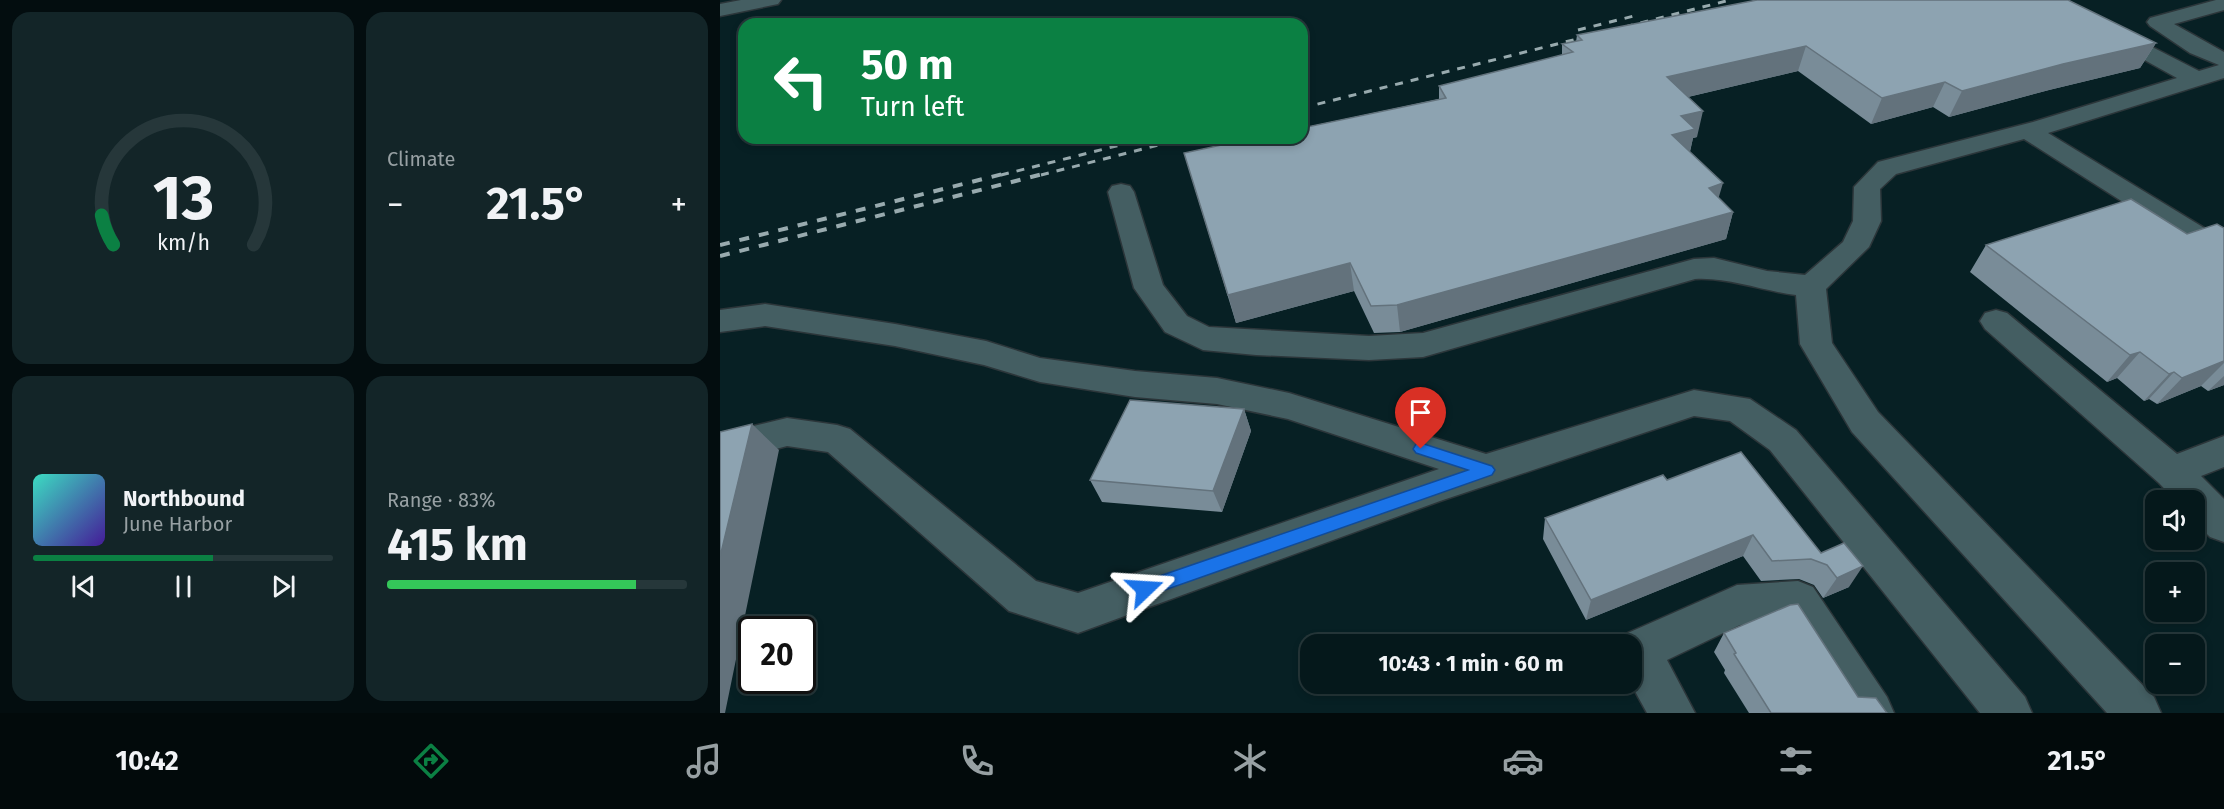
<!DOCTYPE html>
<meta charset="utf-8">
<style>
:root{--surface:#05181b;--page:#132528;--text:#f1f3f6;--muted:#97a0a3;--line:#26373a;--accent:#0b8043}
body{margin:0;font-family:"Fira Sans",sans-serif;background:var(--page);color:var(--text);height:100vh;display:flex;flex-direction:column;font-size:22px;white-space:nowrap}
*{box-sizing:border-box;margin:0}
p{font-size:20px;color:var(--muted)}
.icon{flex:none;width:33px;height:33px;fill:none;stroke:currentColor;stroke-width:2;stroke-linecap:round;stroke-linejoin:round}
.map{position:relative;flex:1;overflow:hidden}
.panel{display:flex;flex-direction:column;gap:12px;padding:12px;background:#030d0f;width:720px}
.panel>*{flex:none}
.hud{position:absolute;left:18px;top:18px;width:570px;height:126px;border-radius:18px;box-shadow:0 3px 9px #0003,0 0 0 2px var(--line);background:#0b8043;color:#fff;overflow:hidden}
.buttons{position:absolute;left:1425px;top:490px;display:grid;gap:12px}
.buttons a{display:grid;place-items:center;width:60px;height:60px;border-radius:12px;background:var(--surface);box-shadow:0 3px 9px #0003,0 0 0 2px var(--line);font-size:30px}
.speed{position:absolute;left:18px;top:616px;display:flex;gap:12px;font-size:30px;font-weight:700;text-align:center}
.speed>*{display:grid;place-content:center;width:78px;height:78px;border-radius:50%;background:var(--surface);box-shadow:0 3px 9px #0003,0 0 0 2px var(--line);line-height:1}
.speed .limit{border:3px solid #111;border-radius:9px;background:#fff;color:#111}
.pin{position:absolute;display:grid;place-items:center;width:51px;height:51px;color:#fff;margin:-62px -26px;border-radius:50% 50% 50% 0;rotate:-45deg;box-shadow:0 0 6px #0007}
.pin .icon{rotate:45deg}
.me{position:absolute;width:66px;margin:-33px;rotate:70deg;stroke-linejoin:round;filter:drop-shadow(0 0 4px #0008)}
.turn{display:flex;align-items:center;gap:21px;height:126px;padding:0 24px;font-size:27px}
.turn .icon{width:78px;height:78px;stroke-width:2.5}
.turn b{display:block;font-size:42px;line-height:51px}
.big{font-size:45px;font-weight:700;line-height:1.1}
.panel .tile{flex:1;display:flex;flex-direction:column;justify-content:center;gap:9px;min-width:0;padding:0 21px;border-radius:18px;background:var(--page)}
.panel .dial{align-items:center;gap:0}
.dial svg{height:156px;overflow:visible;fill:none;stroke:var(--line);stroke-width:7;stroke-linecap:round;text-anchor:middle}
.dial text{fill:var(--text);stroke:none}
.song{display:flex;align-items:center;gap:18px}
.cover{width:72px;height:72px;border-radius:9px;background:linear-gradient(135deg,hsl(170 70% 55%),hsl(260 70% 35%))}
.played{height:6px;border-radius:3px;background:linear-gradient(90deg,var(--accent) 60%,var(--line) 60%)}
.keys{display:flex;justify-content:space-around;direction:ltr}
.heat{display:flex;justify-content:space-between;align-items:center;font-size:33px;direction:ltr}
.charge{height:9px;border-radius:4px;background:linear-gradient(90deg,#34c759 83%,var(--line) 0)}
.panel .tiles{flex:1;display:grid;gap:12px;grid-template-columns:repeat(2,1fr)}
.trip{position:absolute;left:580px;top:634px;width:342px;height:60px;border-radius:18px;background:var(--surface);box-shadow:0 3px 9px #0003,0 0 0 2px var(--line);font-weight:700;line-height:60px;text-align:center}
.tab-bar{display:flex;height:96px;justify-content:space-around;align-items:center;background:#020a0b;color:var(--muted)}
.tab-bar .icon{width:42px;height:42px}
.tab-bar .selected{color:var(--accent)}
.tab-bar b{font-size:27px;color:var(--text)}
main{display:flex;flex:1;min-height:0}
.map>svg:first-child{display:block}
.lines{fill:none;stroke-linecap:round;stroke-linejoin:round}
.minor-casing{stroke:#2c363a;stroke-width:3}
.minor{fill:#445e62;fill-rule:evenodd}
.rail-far1{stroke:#98aaae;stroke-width:3;stroke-dasharray:8 8;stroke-linecap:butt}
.rail{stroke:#98aaae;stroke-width:4;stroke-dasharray:10 10;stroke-linecap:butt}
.wall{fill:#798c98}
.shaded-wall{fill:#63727c}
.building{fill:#8da3b1;stroke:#63727c;stroke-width:1.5}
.route{fill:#1a73e8;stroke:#114b97;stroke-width:1.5}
</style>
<main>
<section class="panel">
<div class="tiles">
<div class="tile dial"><svg viewBox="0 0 100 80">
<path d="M14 69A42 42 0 1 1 86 69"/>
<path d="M14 69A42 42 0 0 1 8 54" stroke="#0b8043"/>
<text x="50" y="56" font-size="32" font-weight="700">13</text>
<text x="50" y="72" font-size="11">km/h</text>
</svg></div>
<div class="tile"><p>Climate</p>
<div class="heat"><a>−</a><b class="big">21.5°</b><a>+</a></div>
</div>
<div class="tile">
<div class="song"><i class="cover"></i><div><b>Northbound</b><p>June Harbor</p></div></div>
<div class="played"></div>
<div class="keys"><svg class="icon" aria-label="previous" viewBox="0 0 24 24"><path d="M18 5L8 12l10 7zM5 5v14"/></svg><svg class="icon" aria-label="pause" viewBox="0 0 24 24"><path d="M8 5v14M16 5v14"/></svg><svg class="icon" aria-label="next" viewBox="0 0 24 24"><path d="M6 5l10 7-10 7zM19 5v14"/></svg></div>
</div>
<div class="tile"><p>Range · 83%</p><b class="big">415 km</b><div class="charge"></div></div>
</div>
</section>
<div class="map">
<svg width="1504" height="713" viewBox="0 0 1504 713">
<rect width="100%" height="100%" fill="#072024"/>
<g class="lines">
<!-- minor casing -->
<g class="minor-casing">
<path id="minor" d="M 21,0 L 61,0 L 58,4 L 0,16 L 0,4 Z
M 1496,0 L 1504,0 L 1504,10 L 1454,24 L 1504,52 L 1504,78 L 1328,133 L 1504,240 L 1504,262 L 1494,260 L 1304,139 L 1176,174 L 1160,189 L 1161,221 L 1149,247 L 1106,289 L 1112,343 L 1158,412 L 1434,697 L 1441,713 L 1387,713 L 1132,432 L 1080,344 L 1076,295 C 1042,291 1009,277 975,279 L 703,357 L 649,360 L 536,355 L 483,350 L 445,332 L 414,288 L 388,192 L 392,186 L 401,184 L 410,186 L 414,192 L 443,285 L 467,316 L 489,327 L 649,336 L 703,333 L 974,259 L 994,258 L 1047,271 L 1085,275 L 1123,242 L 1133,221 L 1134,187 L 1158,162 L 1313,122 L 1457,78 L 1383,37 L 1380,33 L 1383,29 L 1390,27 L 1397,29 L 1479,71 L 1499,65 L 1470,53 L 1430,26 L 1427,22 L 1430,18 Z
M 45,304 L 175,324 L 266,341 L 320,358 L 415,371 L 497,378 L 569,393 L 766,454 L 974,390 L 1030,399 L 1076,430 L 1305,697 L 1312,713 L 1260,713 L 1050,450 L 1010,421 L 974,416 L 720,501 L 358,633 L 289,611 L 108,452 L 67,446 L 0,464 L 0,434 L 67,418 L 117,425 L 130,429 L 316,581 L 358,593 L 719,469 L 568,419 L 497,404 L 415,397 L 320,382 L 264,365 L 175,346 L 45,326 L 0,332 L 0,310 Z
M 1276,310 L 1287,313 L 1457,454 L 1504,436 L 1504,467 L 1481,476 L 1504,499 L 1504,542 L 1490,537 L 1474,521 L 1474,501 L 1456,501 L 1439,483 L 1265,329 L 1260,321 L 1265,313 Z
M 1078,581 L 1093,587 L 1167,697 L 1174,713 L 1124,713 L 1067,621 L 1020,625 L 947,660 L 975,713 L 927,713 L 911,684 L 912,645 L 898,645 L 901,636 L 1017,585 Z"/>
</g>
<!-- minor -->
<use href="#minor" class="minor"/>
<!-- rail-far1 -->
<path class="rail-far1" d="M 905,27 L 1010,0
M 858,30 L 914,16
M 582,108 L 873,35
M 281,175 L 428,138
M 321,175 L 466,138"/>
<!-- rail -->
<path class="rail" d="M 0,245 L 287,173
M 0,256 L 327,173"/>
</g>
<!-- wall -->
<path class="wall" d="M 857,35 L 1436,43 L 1420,68 L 1329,90 L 1229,117 L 1213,107 L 1151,124 L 1078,71 L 968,97 L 977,137 L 973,138 L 970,152 L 999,198 L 1013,212 L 1006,239 L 680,332 L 654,333 L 634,291 L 516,323 L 464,153 L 719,99 L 719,86 L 842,55 L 842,44 L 856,42 Z
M 1504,228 L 1504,385 L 1488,391 L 1481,386 L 1437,404 L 1429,399 L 1424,401 L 1397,378 L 1387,382 L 1250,272 L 1266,245 L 1467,234 Z
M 524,409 L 531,431 L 502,512 L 382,502 L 370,480 Z
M 947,480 L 1101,553 L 1129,587 L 1103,598 L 1094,585 L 1079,579 L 1041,581 L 1023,556 L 866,620 L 823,539 L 825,518 Z
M 1004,633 L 1138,697 L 1167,713 L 1029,713 L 1004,673 L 1005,670 L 994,652 Z"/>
<!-- shaded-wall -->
<path class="shaded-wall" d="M 1436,43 L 1420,68 L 1329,90 L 1229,117 L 1242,91 L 1343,64 Z
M 1086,46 L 1078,71 L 942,103 L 947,77 Z
M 1225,82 L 1213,107 L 1151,124 L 1162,98 Z
M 983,111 L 977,137 L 973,138 L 969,155 L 952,135 L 961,116 Z
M 1003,183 L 995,210 L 989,188 Z
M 1013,212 L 1006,239 L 680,332 L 677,305 Z
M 630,263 L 634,291 L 516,323 L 508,295 Z
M 1420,352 L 1397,378 L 1387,382 L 1410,355 Z
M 1504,361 L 1504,363 L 1481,386 L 1437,404 L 1462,378 Z
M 1454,372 L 1429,399 L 1424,401 L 1449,374 Z
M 1504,376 L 1504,385 L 1488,391 Z
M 524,409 L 531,431 L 502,512 L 493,491 Z
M 32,424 L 59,450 L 5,713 L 0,713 L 0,557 Z
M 1033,535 L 1023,556 L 866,620 L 871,600 Z
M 1143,566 L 1129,587 L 1103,598 L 1117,578 Z"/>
<!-- building -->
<path class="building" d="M 1037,0 L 1348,0 L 1436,43 L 1343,64 L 1242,91 L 1225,82 L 1162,98 L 1086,46 L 947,77 L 983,111 L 961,116 L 975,129 L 952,135 L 1003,183 L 989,188 L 1013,212 L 677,305 L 651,306 L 630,263 L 508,295 L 464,153 L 534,138 L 582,138 L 582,128 L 726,98 L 719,86 L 853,52 L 842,44 L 862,40 L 857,35 Z
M 1411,199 L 1467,234 L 1497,224 L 1504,228 L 1504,361 L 1462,378 L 1454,372 L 1449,374 L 1420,352 L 1410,355 L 1266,245 Z
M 410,400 L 524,409 L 493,491 L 370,480 Z
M 32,424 L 0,557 L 0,432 Z
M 1021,452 L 1101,553 L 1124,543 L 1143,566 L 1117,578 L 1107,565 L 1091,559 L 1052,561 L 1033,535 L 871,600 L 825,518 L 943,475 L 947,480 Z
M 1078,604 L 1138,697 L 1156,698 L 1167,713 L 1051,713 L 1014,654 L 1016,653 L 1004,633 L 1070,605 Z"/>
<!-- route -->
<path class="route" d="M 701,443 L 772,466 L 775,470 L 772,475 L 425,597 L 419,595 L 416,589 L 419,584 L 425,581 L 748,470 L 696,453 L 693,449 L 696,444 Z"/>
</svg>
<div class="buttons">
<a><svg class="icon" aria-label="sound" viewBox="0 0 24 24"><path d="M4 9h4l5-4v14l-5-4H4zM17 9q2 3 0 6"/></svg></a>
<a>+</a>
<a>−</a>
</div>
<div class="speed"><div class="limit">20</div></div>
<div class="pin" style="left:701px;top:449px;background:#d93025"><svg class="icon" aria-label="arrive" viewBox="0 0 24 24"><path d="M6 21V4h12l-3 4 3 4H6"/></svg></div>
<svg class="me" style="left:425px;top:589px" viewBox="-20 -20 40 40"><path d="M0-17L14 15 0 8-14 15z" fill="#1a73e8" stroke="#fff" stroke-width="4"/></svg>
<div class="trip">10:43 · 1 min · 60 m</div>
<div class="hud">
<div class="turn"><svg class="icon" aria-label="left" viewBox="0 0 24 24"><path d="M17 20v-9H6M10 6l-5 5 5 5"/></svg><div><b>50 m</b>Turn left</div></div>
</div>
</div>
</main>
<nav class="tab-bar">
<b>10:42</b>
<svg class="icon selected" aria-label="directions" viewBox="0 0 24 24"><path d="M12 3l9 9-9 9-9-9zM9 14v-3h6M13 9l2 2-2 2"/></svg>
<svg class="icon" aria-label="music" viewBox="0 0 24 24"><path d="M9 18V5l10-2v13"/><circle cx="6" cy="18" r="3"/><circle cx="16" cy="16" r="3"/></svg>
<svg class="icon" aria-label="phone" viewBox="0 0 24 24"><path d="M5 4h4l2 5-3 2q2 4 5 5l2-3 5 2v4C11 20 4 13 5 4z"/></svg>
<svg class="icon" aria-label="climate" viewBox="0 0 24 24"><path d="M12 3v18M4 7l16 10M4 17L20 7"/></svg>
<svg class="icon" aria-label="car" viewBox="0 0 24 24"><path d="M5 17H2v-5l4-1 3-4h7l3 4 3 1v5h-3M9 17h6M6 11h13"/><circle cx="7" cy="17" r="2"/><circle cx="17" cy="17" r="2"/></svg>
<svg class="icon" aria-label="filters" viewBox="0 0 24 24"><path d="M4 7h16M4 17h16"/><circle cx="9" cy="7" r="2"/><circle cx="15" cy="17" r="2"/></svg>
<b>21.5°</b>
</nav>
